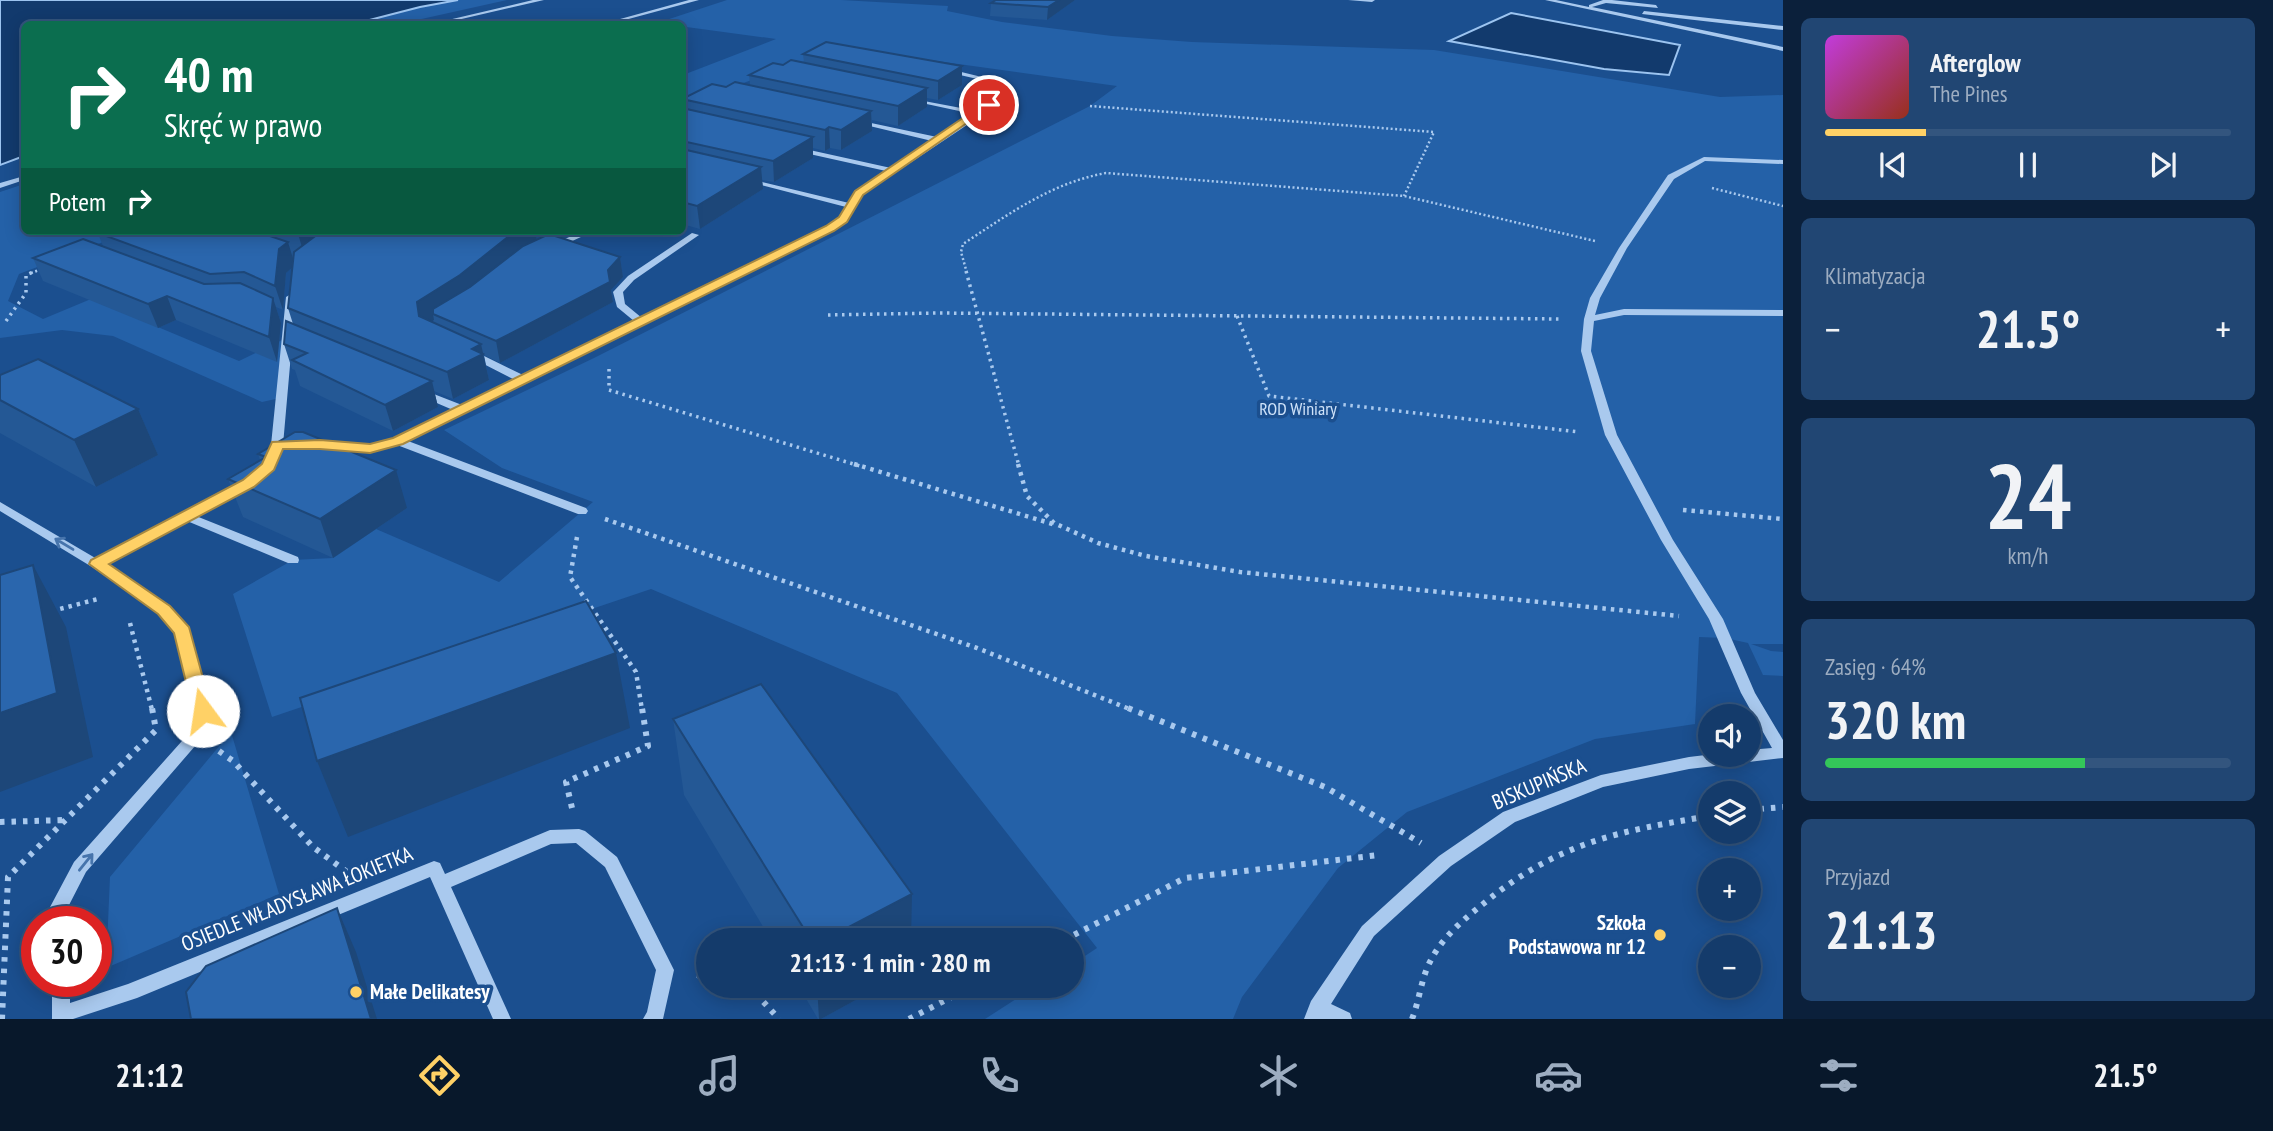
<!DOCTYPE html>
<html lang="pl">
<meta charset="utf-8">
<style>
:root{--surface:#143b6b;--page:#214673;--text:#f1f3f6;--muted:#9dadc1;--line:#33557e;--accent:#ffd166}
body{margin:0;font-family:"PT Sans Narrow",sans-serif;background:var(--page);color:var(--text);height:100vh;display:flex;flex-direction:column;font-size:26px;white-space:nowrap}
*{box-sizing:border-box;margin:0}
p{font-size:23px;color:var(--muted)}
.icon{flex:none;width:38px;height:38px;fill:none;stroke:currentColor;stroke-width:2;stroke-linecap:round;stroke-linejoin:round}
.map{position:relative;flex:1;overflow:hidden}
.panel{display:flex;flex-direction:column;gap:18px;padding:18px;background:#0b203b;width:490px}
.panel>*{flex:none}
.guide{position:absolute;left:21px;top:21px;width:665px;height:214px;border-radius:10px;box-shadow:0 4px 18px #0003,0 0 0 2px var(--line);background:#0b6e4f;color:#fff;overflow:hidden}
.fabs{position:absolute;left:1698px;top:704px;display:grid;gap:14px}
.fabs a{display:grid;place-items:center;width:63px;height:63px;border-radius:50%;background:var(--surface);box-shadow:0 4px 18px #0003,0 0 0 2px var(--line);font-size:35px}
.speed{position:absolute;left:21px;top:906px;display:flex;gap:14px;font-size:35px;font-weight:700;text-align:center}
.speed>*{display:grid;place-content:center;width:91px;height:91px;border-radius:50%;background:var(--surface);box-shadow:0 4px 18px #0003,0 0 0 2px var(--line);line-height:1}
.speed .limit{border:10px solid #d22;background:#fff;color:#111}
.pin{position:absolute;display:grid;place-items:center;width:60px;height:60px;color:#fff;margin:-30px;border:4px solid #fff;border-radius:50%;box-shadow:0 2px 7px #0007}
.me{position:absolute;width:77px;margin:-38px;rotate:346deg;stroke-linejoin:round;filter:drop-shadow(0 0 5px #0008)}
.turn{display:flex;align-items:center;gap:24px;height:147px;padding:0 28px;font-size:32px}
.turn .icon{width:91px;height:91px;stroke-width:2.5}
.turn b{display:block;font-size:49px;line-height:60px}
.then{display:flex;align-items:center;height:66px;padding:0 28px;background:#0003;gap:14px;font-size:26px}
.big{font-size:52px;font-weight:700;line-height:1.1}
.panel .card{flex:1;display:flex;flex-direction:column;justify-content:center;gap:10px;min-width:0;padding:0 24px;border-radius:10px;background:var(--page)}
.panel .dial{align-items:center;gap:0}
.dial b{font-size:91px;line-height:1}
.song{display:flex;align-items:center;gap:21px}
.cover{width:84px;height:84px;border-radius:10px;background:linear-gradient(135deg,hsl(290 70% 55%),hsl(10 70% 35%))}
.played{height:7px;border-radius:4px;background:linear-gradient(90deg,var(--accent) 25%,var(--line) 25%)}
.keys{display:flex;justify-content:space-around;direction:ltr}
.heat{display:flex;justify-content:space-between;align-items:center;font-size:38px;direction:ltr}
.charge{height:10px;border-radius:5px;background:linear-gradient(90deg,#34c759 64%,var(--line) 0)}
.trip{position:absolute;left:696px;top:928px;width:388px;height:70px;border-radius:35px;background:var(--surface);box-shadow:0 4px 18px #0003,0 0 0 2px var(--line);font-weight:700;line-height:70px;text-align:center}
.menu{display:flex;height:112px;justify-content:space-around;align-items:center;background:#08182b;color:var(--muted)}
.menu .icon{width:49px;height:49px}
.menu .on{color:var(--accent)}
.menu b{font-size:32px;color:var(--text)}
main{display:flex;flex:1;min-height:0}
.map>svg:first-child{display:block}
.green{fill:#2461a8}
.water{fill:#123a6d;stroke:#9cc4f0;stroke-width:2}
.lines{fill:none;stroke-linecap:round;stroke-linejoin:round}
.path-far3{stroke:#a9c9ee;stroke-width:2.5;stroke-dasharray:2 2.5;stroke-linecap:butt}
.path-far2{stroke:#a9c9ee;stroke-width:3.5;stroke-dasharray:2.5 4.5;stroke-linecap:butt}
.path-far1{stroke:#a9c9ee;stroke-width:4.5;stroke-dasharray:3.5 5;stroke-linecap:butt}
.path{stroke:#a9c9ee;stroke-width:6;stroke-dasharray:4.5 7;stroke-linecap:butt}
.minor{fill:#a9c9ee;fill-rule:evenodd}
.wall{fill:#245895}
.shaded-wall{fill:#1d4779}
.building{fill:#2a66ad;stroke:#1d4779;stroke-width:2}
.oneway{stroke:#4674ac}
.route{fill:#ffd166;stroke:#a68842;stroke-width:2}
.poi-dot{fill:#ffd166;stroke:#1b4f8f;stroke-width:2.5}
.labels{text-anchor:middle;stroke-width:7;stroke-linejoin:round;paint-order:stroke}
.park-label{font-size:18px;fill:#cfe3fa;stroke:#1b4f8f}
.near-street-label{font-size:21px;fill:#fff;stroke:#1b4f8f}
.near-poi-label{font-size:21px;font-weight:bold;fill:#fff;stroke:#1b4f8f;text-anchor:end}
</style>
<main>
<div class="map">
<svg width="1783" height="1019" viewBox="0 0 1783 1019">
<rect width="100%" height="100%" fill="#1b4f8f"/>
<!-- green -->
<path class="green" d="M 458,0 L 507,0 L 399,24 L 354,24 L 420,7 Z
M 727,0 L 841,0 L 948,6 L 947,11 L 1002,22 L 1112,36 L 1192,42 L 1434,50 L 1720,97 L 1783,95 L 1783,644 L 1751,644 L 1771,651 L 1783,652 L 1783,676 L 1763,675 L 1748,643 L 1725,638 L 1699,637 L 1695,724 L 1595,739 L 1407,812 L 1338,868 L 1242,997 L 1233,1019 L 985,1019 L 1038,985 L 1073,985 L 1073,964 L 1097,948 L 897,693 L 651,589 L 272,717 L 233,594 L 293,560 L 333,558 L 376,529 L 499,582 L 593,502 L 502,468 L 444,430 L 594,358 L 1090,106 L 1117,86 L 843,48 L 683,104 L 683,75 L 776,39 L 657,23 Z
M 24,184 L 24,231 L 132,231 L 19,274 L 8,301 L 43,319 L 91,299 L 239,361 L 288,337 L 280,398 L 262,402 L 113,336 L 62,330 L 0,338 L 0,192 Z
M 231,732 L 279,894 L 106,968 L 110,877 Z"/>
<!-- water -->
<path class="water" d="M 0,0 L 458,0 L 420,7 L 354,24 L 24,24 L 24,156 L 0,165 Z
M 1511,13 L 1680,45 L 1669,75 L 1604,69 L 1449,41 Z"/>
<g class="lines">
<!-- path-far3 -->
<path class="path-far3" d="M 1090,106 L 1434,132 L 1404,196
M 1712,188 L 1783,206
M 31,273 L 42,269
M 967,273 L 961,252 L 963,244 C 1009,214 1051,183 1106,173 L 1404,196 L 1595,241"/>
<!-- path-far2 -->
<path class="path-far2" d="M 966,271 L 1019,466
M 828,315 L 939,313 L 1560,319
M 1237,316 L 1269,396 L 1579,432
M 6,321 L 26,293 L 26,275 L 36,271
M 609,369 L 609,390 L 860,466"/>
<!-- path-far1 -->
<path class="path-far1" d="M 854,464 L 1056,525
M 1018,464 L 1027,496 L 1054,523 L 1098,543 L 1146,556 L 1240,572 L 1679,616
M 1683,510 L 1783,519
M 605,519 L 977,648 L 1132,710
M 577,537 L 570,577 L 636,672 L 642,710
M 52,611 L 98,599
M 130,623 L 152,710"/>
<!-- path -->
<path class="path" d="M 1128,708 L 1325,787 L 1421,843
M 219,751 L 233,761 L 313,847 L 347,872
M 572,808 L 566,782 L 648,746 L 642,708
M 1748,810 L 1783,807
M 0,822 L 65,820
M 1064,940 L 1185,878 L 1379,855
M 697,975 L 709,977
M 748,985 L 779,1019
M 2,1019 L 8,877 L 156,730 L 152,708
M 909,1019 L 975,985
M 1412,1019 C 1420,999 1421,977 1432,958 C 1444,936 1464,919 1483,904 C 1557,843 1618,831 1710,816"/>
<!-- minor -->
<path class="minor" d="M 533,0 L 544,0 L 440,24 L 431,24 Z
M 689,0 L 699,0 L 610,24 L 602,24 Z
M 1348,0 L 1375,0 L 1372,2 Z
M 1545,0 L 1556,0 L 1589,7 L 1589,5 L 1603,0 L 1612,0 L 1656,5 L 1658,8 L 1606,3 L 1592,7 L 1783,47 L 1783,51 Z
M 1644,11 L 1783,26 L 1783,30 L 1642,14 Z
M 949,69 L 990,79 L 1003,93 L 982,115 L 862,195 L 846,221 L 833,231 L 408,441 L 586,508 L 588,511 L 586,514 L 578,514 L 397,445 L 371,452 L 323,448 L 317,445 L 323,442 L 371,446 L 394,439 L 453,410 L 418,395 L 417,393 L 418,391 L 426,391 L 462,405 L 515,380 L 468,356 L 468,352 L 476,352 L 523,375 L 634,321 L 617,307 L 613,292 L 628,276 L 692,233 L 699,235 L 634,280 L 623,292 L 625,304 L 642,318 L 827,227 L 840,217 L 846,207 L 742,180 L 746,178 L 849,203 L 856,191 L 886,171 L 796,151 L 796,147 L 891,168 L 932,141 L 853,122 L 857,120 L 937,137 L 973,114 L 908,100 L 908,98 L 977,111 L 996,93 L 986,81 L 947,72 L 947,70 Z
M 1704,157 L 1783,160 L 1783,164 L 1705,161 L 1674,179 L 1627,248 L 1600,298 L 1595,315 L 1624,309 L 1783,310 L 1783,316 L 1624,315 L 1594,321 L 1591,351 L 1617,435 L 1673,540 L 1723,619 L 1755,693 L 1783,740 L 1783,758 L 1689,769 L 1603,787 L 1515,822 L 1451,866 L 1374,936 L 1331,1004 L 1350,1013 L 1352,1019 L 1304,1019 L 1311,1001 L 1362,926 L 1439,856 L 1503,812 L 1601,775 L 1689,757 L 1714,754 L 1748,754 L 1748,750 L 1772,748 L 1741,693 L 1709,619 L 1661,540 L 1605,435 L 1581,351 L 1584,319 L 1590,298 L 1619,248 L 1668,175 Z
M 24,176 L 24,180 L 0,188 L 0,183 Z
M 582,231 L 594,231 L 557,248 L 550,246 Z
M 291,294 L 296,297 L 283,445 L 279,456 L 273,459 L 267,456 L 271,445 L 286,297 Z
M 247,480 L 251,481 L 253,484 L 251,487 L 196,516 L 298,557 L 299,560 L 298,563 L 288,563 L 187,521 L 106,564 L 169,607 L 189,631 L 210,711 L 202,738 L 86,872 L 67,909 L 68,922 L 50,922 L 49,909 L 74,862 L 190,732 L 196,711 L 175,632 L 159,613 L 92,567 L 0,511 L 0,502 L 97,559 Z
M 579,829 L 585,831 L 617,857 L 674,970 L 663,1019 L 643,1019 L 647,1012 L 656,970 L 605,867 L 576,843 L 551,844 L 451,887 L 511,1019 L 493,1019 L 430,877 L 137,998 L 73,1019 L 52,1019 L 52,982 L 70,982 L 70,1003 L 128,984 L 434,861 L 440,863 L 445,874 L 550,830 Z"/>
</g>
<!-- wall -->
<path class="wall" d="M 1075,0 L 1047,20 L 990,16 L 991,3 Z
M 803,54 L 962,85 L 938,100 L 927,98 L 927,107 L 898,126 L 872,120 L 872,131 L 841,150 L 830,148 L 825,151 L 813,148 L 813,158 L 774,182 L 762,180 L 763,189 L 700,229 L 682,224 L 682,99 L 726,87 L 750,85 L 749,75 L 783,65 L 804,63 Z
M 97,231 L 220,231 L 226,233 L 261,233 L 260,231 L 535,231 L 536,239 L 620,257 L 623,277 L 611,290 L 613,302 L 500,363 L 484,355 L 489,380 L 453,399 L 434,391 L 438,407 L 393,431 L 300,386 L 295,370 L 292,369 L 284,344 L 293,324 L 288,308 L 292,267 L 286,273 L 283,310 L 276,307 L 281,323 L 277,362 L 176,320 L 158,328 L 43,281 L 33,258 L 103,246 Z
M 0,375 L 138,409 L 158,455 L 96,487 L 0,433 Z
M 258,454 L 407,508 L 333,558 L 243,517 L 228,479 L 260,460 Z
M 673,719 L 911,940 L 771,940 L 684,795 Z
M 798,985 L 883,985 L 821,1019 L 818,1019 Z"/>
<!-- shaded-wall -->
<path class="shaded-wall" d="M 1059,0 L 1075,0 L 1047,20 L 1048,7 Z
M 962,66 L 962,85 L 938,100 L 938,81 Z
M 927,88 L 927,107 L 898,126 L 898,106 Z
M 871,111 L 872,131 L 841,150 L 841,130 Z
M 829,127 L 830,148 L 825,151 L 825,130 Z
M 813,137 L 813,158 L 774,182 L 773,161 Z
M 761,167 L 763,189 L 700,229 L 697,206 Z
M 302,231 L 354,231 L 305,257 L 298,234 Z
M 519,231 L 535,231 L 538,248 L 433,314 L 434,320 L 423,327 L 419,316 L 417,302 L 513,233 Z
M 288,242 L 295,265 L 286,273 L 283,310 L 275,286 L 279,249 Z
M 620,257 L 623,277 L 611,290 L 613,302 L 500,363 L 496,341 L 608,270 Z
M 167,296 L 176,320 L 158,328 L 148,304 Z
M 273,298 L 281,323 L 277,362 L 269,337 Z
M 481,344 L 489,380 L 453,399 L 447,372 L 472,349 Z
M 432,381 L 438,407 L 393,431 L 385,405 Z
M 138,409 L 158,455 L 96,487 L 74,440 Z
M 396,470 L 407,508 L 333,558 L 320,519 Z
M 33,565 L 66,627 L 93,757 L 0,792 L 0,713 Z
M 616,653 L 630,728 L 348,837 L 317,761 Z
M 912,894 L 911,940 L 824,940 Z
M 337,908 L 356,952 L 377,1019 L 371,1019 Z
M 817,985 L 883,985 L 821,1019 L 819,1019 Z"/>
<!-- building -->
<path class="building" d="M 996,0 L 1059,0 L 1048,7 L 991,3 Z
M 826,42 L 962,66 L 938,81 L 803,54 Z
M 791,60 L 927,88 L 898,106 L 749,75 L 773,63 L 783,65 Z
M 735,82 L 871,111 L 841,130 L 829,127 L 825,130 L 682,99 L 712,84 L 726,87 Z
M 682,108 L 813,137 L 773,161 L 682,141 Z
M 682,149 L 761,167 L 697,206 L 682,202 Z
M 103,231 L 220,231 L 226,233 L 231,231 L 255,231 L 288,242 L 279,249 L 275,286 L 244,272 L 210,274 L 98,233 Z
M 322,231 L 519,231 L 513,233 L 460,275 L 417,302 L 419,316 L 481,344 L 472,349 L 483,354 L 447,372 L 288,308 L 294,252 Z
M 549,234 L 620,257 L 608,270 L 610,282 L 496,341 L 433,314 L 433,309 L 470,287 L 523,246 Z
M 83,239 L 204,284 L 240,283 L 273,298 L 269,337 L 167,296 L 148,304 L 33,258 Z
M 286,321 L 432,381 L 385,405 L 292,360 L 307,353 L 284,344 Z
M 38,359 L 138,409 L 74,440 L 0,400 L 0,375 Z
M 295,432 L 303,432 L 396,470 L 320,519 L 228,479 L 266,457 L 258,454 Z
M 33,565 L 57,693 L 0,713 L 0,575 Z
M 586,601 L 616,653 L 317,761 L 300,698 Z
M 761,684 L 912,894 L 824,940 L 811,940 L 673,719 Z
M 337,908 L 371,1019 L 191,1019 L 186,992 L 206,966 Z"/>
<!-- one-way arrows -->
<defs><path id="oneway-shaft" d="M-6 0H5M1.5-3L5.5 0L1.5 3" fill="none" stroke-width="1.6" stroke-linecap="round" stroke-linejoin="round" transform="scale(1.75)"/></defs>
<g class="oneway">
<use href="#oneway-shaft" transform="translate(64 544) rotate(-149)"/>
<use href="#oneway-shaft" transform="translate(86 862) rotate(-51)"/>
</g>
<!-- route -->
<path class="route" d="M 985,103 L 993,105 L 863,195 L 847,222 L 834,231 L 403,444 L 370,453 L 320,449 L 283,449 L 274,470 L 254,487 L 109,564 L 170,606 L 189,627 L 212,711 L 210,716 L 196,716 L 193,711 L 174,633 L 158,614 L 89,564 L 91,560 L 243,480 L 262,464 L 272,442 L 320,440 L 370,444 L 393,438 L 826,226 L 839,217 L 855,191 Z"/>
<!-- markers -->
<g class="poi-dot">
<circle cx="1660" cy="935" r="7"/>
<circle cx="356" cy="992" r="7"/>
</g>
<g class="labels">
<!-- park labels -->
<g class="park-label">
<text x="1298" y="415">ROD Winiary</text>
</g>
<!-- near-street labels -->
<g class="near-street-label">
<text transform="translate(1539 784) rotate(-23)" y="7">BISKUPIŃSKA</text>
<text transform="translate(297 899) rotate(-22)" y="7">OSIEDLE WŁADYSŁAWA ŁOKIETKA</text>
</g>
<!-- near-poi labels -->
<g class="near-poi-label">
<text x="1646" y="930">Szkoła<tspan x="1646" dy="24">Podstawowa nr 12</tspan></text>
<text x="370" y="999" text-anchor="start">Małe Delikatesy</text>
</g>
</g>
</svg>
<div class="fabs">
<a><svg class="icon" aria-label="sound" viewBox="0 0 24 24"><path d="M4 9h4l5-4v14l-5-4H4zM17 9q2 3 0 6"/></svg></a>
<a><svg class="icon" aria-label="layers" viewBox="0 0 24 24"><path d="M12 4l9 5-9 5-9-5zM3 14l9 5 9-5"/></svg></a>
<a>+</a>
<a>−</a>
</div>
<div class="speed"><div class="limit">30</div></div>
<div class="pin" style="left:989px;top:105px;background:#d93025"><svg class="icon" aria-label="arrive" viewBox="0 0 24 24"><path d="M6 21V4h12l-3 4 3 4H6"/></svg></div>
<svg class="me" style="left:203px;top:711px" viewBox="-20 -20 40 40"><circle r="19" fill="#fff"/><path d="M0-13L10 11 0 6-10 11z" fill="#ffd166"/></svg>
<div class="trip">21:13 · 1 min · 280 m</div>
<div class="guide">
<div class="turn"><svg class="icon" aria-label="right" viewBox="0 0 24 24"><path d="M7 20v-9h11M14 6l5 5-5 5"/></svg><div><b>40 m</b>Skręć w prawo</div></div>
<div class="then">Potem<svg class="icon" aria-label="right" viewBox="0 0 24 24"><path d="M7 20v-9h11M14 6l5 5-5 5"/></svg></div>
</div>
</div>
<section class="panel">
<div class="card">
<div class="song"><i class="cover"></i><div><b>Afterglow</b><p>The Pines</p></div></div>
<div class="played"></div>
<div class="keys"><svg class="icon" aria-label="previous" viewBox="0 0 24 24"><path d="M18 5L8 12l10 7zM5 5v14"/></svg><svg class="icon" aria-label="pause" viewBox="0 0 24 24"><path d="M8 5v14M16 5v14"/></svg><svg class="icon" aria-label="next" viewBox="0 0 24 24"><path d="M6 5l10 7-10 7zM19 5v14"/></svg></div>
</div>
<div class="card"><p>Klimatyzacja</p>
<div class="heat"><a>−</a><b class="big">21.5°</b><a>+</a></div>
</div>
<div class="card dial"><b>24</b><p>km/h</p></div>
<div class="card"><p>Zasięg · 64%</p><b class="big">320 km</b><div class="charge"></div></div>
<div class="card"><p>Przyjazd</p><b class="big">21:13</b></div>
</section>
</main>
<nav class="menu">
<b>21:12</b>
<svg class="icon on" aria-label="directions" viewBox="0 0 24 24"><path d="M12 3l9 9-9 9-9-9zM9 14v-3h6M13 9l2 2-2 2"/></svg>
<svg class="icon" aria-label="music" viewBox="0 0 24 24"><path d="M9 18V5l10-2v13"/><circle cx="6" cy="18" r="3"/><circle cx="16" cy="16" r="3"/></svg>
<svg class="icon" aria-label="phone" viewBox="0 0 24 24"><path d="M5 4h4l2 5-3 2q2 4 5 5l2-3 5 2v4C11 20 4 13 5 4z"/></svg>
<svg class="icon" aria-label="climate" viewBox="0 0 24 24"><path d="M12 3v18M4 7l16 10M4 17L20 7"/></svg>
<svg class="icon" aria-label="car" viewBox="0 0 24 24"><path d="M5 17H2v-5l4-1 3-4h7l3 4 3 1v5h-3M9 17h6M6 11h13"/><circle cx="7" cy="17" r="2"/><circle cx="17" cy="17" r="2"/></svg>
<svg class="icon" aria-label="filters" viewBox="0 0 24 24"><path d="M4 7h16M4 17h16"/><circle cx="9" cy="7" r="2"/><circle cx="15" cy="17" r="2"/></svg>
<b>21.5°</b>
</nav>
